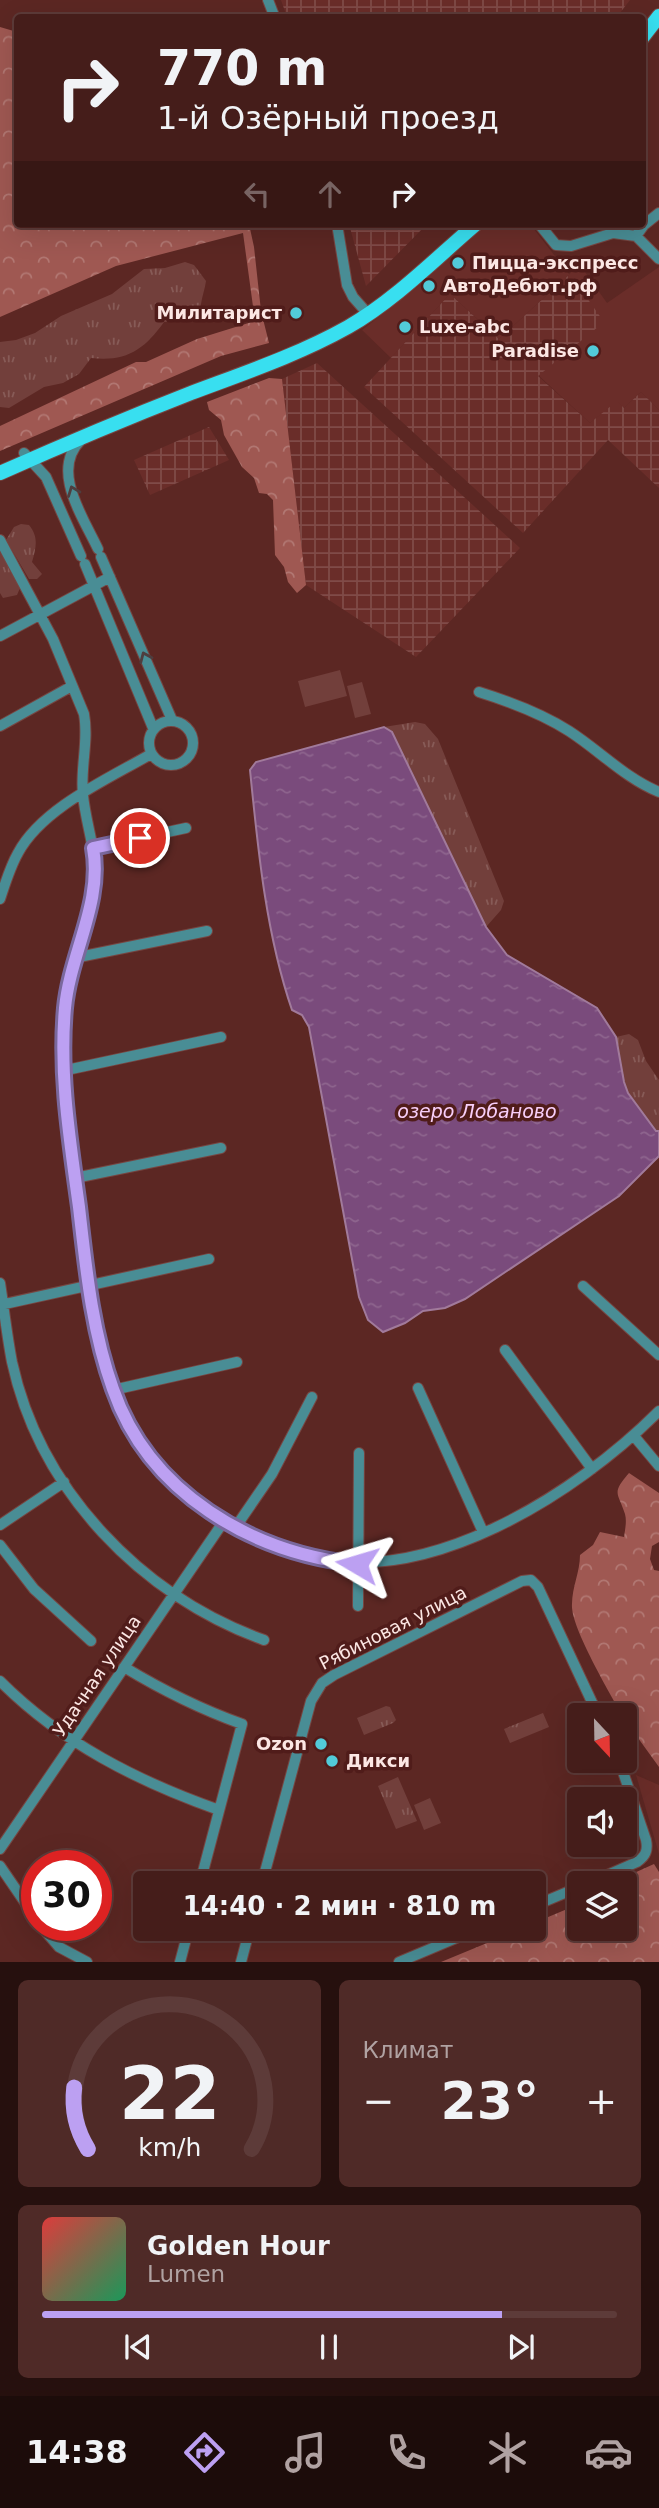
<!DOCTYPE html>
<html lang="ru">
<meta charset="utf-8">
<style>
:root{--surface:#451d1a;--page:#4f2a27;--text:#f1f3f6;--muted:#b0a2a2;--line:#5d3b39;--accent:#bca0f2}
body{margin:0;font-family:"DejaVu Sans",sans-serif;background:var(--page);color:var(--text);height:100vh;display:flex;flex-direction:column;font-size:26px;white-space:nowrap}
*{box-sizing:border-box;margin:0}
p{font-size:23px;color:var(--muted)}
.icon{flex:none;width:38px;height:38px;fill:none;stroke:currentColor;stroke-width:2;stroke-linecap:round;stroke-linejoin:round}
.map{position:relative;height:1962px;overflow:hidden}
.side{display:flex;flex-direction:column;gap:18px;padding:18px;background:#26100e;flex:1}
.side>*{flex:none}
.banner{position:absolute;left:14px;top:14px;width:632px;height:214px;border-radius:7px;box-shadow:0 7px 28px #0002,0 0 0 2px var(--line);background:#451d1a;color:var(--text);overflow:hidden}
.needle{width:46px;rotate:158deg}
.fabs{position:absolute;left:567px;top:1703px;display:grid;gap:14px}
.fabs a{display:grid;place-items:center;width:70px;height:70px;border-radius:7px;background:var(--surface);box-shadow:0 7px 28px #0002,0 0 0 2px var(--line);font-size:35px}
.speed{position:absolute;left:21px;top:1850px;display:flex;gap:14px;font-size:35px;font-weight:700;text-align:center}
.speed>*{display:grid;place-content:center;width:91px;height:91px;border-radius:50%;background:var(--surface);box-shadow:0 7px 28px #0002,0 0 0 2px var(--line);line-height:1}
.speed .limit{border:10px solid #d22;background:#fff;color:#111}
.pin{position:absolute;display:grid;place-items:center;width:60px;height:60px;color:#fff;margin:-30px;border:4px solid #fff;border-radius:50%;box-shadow:0 2px 7px #0007}
.me{position:absolute;width:77px;margin:-38px;rotate:277deg;stroke-linejoin:round;filter:drop-shadow(0 0 5px #0008)}
.turn{display:flex;align-items:center;gap:24px;height:147px;padding:0 28px;font-size:32px}
.turn .icon{width:91px;height:91px;stroke-width:2.5}
.turn b{display:block;font-size:49px;line-height:60px}
.lanes{display:flex;align-items:center;height:66px;padding:0 28px;background:#0003;justify-content:center;gap:35px;direction:ltr}
.lanes .off{opacity:.35}
.big{font-size:52px;font-weight:800;line-height:1.1}
.side .tile{flex:1;display:flex;flex-direction:column;justify-content:center;gap:10px;min-width:0;padding:0 24px;border-radius:10px;background:var(--page)}
.side .dial{align-items:center;gap:0}
.dial svg{height:182px;overflow:visible;fill:none;stroke:var(--line);stroke-width:7;stroke-linecap:round;text-anchor:middle}
.dial text{fill:var(--text);stroke:none}
.song{display:flex;align-items:center;gap:21px}
.cover{width:84px;height:84px;border-radius:10px;background:linear-gradient(135deg,hsl(0 70% 55%),hsl(150 70% 35%))}
.played{height:7px;border-radius:4px;background:linear-gradient(90deg,var(--accent) 80%,var(--line) 80%)}
.keys{display:flex;justify-content:space-around;direction:ltr}
.heat{display:flex;justify-content:space-between;align-items:center;font-size:38px;direction:ltr}
.side .tiles{flex:1;display:grid;gap:18px;grid-template-columns:1fr 1fr}
.tile:last-child{grid-column:span 2}
.trip{position:absolute;left:133px;top:1871px;width:413px;height:70px;border-radius:7px;background:var(--surface);box-shadow:0 7px 28px #0002,0 0 0 2px var(--line);font-weight:800;line-height:70px;text-align:center}
.tab-bar{display:flex;height:112px;justify-content:space-around;align-items:center;background:#1c0c0a;color:var(--muted)}
.tab-bar .icon{width:49px;height:49px}
.tab-bar .active{color:var(--accent)}
.tab-bar b{font-size:32px;color:var(--text)}
.map>svg:first-child{display:block}
.built{fill:#6a2d29}
.industrial{fill:url(#industrial-grid)}
.grass{fill:url(#grass-tufts)}
.forest{fill:url(#forest-crowns)}
.pitch{fill:#723f3b}
.water{fill:url(#water-ripples);stroke:#a17a9b;stroke-width:2}
.lines{fill:none;stroke-linecap:round;stroke-linejoin:round}
.minor-casing{stroke:#764642;stroke-width:12}
.major-casing{stroke:#764642;stroke-width:16}
.minor{stroke:#498d95;stroke-width:10}
.major{stroke:#38dff0;stroke-width:14}
.oneway{stroke:#4e3e3f}
.route-casing{stroke:#7a689d;stroke-width:18}
.route{stroke:#bca0f2;stroke-width:12}
.poi-dot{fill:#52cbd9;stroke:#501c1a;stroke-width:2.5}
.labels{text-anchor:middle;stroke-width:7;stroke-linejoin:round;paint-order:stroke}
.poi-label{font-size:18px;font-weight:bold;fill:#fce7e4;stroke:#501c1a;text-anchor:start}
.street-label{font-size:18px;fill:#fce7e4;stroke:#501c1a}
.water-label{font-size:19px;font-style:italic;fill:#f8cef9;stroke:#501c1a}
</style>
<div class="map">
<svg width="659" height="1962" viewBox="0 0 659 1962">
<defs>
<pattern id="industrial-grid" width="8" height="8" patternUnits="userSpaceOnUse" patternTransform="scale(1.75)"><rect width="8" height="8" fill="#6a2d29"/><path d="M0 4h8M4 0v8" fill="none" stroke="#804b48"/></pattern>
<pattern id="grass-tufts" width="24" height="20" patternUnits="userSpaceOnUse" patternTransform="scale(1.75)"><rect width="24" height="20" fill="#723f3b"/><path d="M3 7l-1-3M5 7V3M7 7l1-3M15 17l-1-3M17 17v-4M19 17l1-3" fill="none" stroke="#875b57"/></pattern>
<pattern id="forest-crowns" width="20" height="18" patternUnits="userSpaceOnUse" patternTransform="scale(1.75)"><rect width="20" height="18" fill="#9f5852"/><path d="M2 6a3 3 0 1 1 6 0M12 15a3 3 0 1 1 6 0" fill="none" stroke="#b27873"/></pattern>
<pattern id="water-ripples" width="26" height="14" patternUnits="userSpaceOnUse" patternTransform="scale(1.75)"><rect width="26" height="14" fill="#7a4b7c"/><path d="M2 4q2-2 4 0t4 0M15 11q2-2 4 0t4 0" fill="none" stroke="#8e658e"/></pattern>
</defs>
<rect width="100%" height="100%" fill="#5c2723"/>
<!-- built -->
<path class="built" d="M 487,224 L 530,224 L 569,274 L 580,265 L 607,303 L 659,267 L 659,410 L 641,392 L 624,408 L 617,402 L 590,423 L 538,375 L 570,274 L 499,339 L 450,294 L 391,358 L 362,330 L 417,287 Z
M 636,1775 L 659,1785 L 659,1854 Z"/>
<!-- industrial -->
<path class="industrial" d="M 281,0 L 630,0 L 616,18 L 287,17 Z
M 349,224 L 427,224 L 366,286 Z
M 570,274 L 604,322 L 538,376 L 590,423 L 617,401 L 624,408 L 641,392 L 659,410 L 659,488 L 608,440 L 523,533 L 364,387 L 450,294 L 499,339 Z
M 317,363 L 520,548 L 416,657 L 306,585 L 282,379 Z
M 209,427 L 229,460 L 150,495 L 134,460 Z"/>
<!-- grass -->
<path class="grass" d="M 185,262 L 194,265 L 206,281 C 205,289 202,296 201,304 C 197,323 181,322 164,322 C 144,350 126,362 91,358 L 79,374 L 63,383 L 44,387 L 9,408 L 0,407 L 0,342 L 16,340 L 35,333 L 61,316 L 112,294 L 144,269 L 165,268 Z
M 21,524 L 29,525 C 39,537 36,548 32,562 L 42,574 L 37,579 L 29,579 L 6,540 L 14,527 Z
M 0,550 L 20,588 L 17,595 L 3,598 L 0,593 Z
M 415,722 L 425,724 L 438,739 L 504,901 L 501,910 L 486,927 L 392,732 L 384,727 Z
M 629,1034 L 638,1040 L 646,1061 L 659,1080 L 659,1131 L 656,1132 L 628,1093 L 624,1082 L 616,1037 Z
M 386,1706 L 390,1707 L 396,1720 L 393,1723 L 364,1735 L 357,1718 Z
M 543,1713 L 549,1727 L 510,1743 L 504,1729 Z
M 398,1777 L 417,1821 L 396,1829 L 378,1786 Z"/>
<!-- forest -->
<path class="forest" d="M 0,27 L 17,32 L 18,224 L 249,224 L 254,247 L 261,311 L 269,343 L 221,356 L 0,451 L 0,426 L 136,362 L 146,362 L 197,339 L 255,321 L 243,233 L 116,266 L 0,317 Z
M 269,378 L 282,379 L 306,585 L 297,593 L 288,582 L 284,567 L 275,555 L 273,500 L 267,494 L 259,493 L 254,478 L 242,467 L 224,435 L 221,420 L 209,410 L 207,402 Z
M 629,1473 L 659,1493 L 659,1542 L 652,1546 L 650,1559 L 654,1570 L 659,1571 L 659,1767 L 625,1720 L 625,1715 L 622,1715 C 610,1693 570,1626 572,1604 C 572,1587 580,1572 580,1555 L 593,1545 L 600,1532 L 624,1537 C 625,1530 627,1521 625,1514 C 618,1492 611,1494 629,1473 Z
M 654,1864 L 659,1872 L 659,1962 L 441,1962 L 521,1929 L 534,1928 L 534,1923 L 579,1904 L 579,1928 L 625,1928 L 625,1883 L 612,1883 Z"/>
<!-- pitch -->
<path class="pitch" d="M 340,670 L 347,696 L 305,707 L 298,681 Z
M 362,682 L 371,714 L 355,718 L 347,686 Z
M 430,1798 L 441,1823 L 424,1830 L 414,1805 Z"/>
<!-- water -->
<path class="water" d="M 384,727 L 392,732 L 486,927 L 507,955 L 597,1008 L 616,1037 L 624,1082 L 628,1093 L 656,1131 L 659,1131 L 659,1156 L 619,1196 L 465,1299 L 445,1308 L 423,1311 L 405,1323 L 383,1332 L 368,1320 L 359,1297 L 309,1027 L 302,1015 L 292,1010 C 266,934 258,850 250,770 L 256,762 Z"/>
<g class="lines">
<!-- minor casing -->
<g class="minor-casing">
<path id="minor" d="M 268,0 L 275,18
M 659,213 L 644,225 L 636,236 L 659,259
M 337,224 L 347,285 L 353,297 L 368,314
M 539,224 L 556,245 L 571,246 L 613,233 L 636,236
M 81,440 C 50,470 83,517 98,549
M 24,453 L 46,477 L 81,556
M 0,540 L 53,639 L 84,714 C 89,741 80,768 83,795 C 86,827 99,856 94,888 C 90,915 78,940 72,966 C 65,995 64,1025 62,1054 C 60,1105 72,1158 79,1209 C 87,1269 92,1330 112,1388 C 142,1472 221,1532 304,1555 C 426,1590 576,1494 659,1411
M 101,557 L 172,720
M 85,564 L 153,728
M 0,636 L 110,577
M 479,692 C 511,702 541,713 569,731 C 600,751 625,778 659,792
M149 743a22 22 0 1 1 44 0a22 22 0 1 1-44 0Z
M 0,726 L 72,686
M 93,848 L 186,828
M 0,899 C 5,884 10,867 18,853 C 42,808 108,779 151,754
M 74,958 L 207,931
M 62,1071 L 221,1037
M 75,1178 L 221,1148
M 0,1283 C 4,1309 7,1336 12,1362 C 40,1491 142,1596 264,1640
M 583,1286 L 659,1355
M 0,1305 L 209,1259
M 505,1350 L 592,1469
M 418,1388 L 483,1532
M 113,1390 L 237,1362
M 634,1436 L 659,1466
M 0,1525 L 64,1482
M 235,1528 L 272,1474 L 312,1397
M 0,1545 L 34,1589 L 91,1641
M 358,1606 L 359,1453
M 124,1667 C 162,1690 200,1709 242,1724 L 200,1883
M 0,1681 C 62,1743 137,1781 219,1810
M 0,1849 L 224,1521
M 0,1866 L 37,1920
M 262,1883 L 311,1701 L 322,1683 L 334,1675 L 522,1581 L 531,1580 L 538,1587 L 598,1715
M 589,1883 L 637,1862 C 646,1856 648,1850 646,1840 L 619,1760
M 534,1906 L 579,1887
M 40,1925 L 59,1947 L 87,1962
M 180,1962 L 189,1928
M 241,1962 L 250,1928
M 399,1962 L 480,1928"/>
</g>
<!-- major casing -->
<g class="major-casing">
<path id="major" d="M 642,38 L 659,16
M 0,473 C 63,445 127,418 191,393 C 244,373 298,355 348,327 C 395,300 435,259 476,224"/>
</g>
<!-- minor -->
<use href="#minor" class="minor"/>
<!-- major -->
<use href="#major" class="major"/>
</g>
<!-- one-way arrows -->
<defs><path id="oneway-chevron" d="M-2-3.5L2.5 0L-2 3.5" fill="none" stroke-width="1.6" stroke-linecap="round" stroke-linejoin="round" transform="scale(1.75)"/></defs>
<g class="oneway">
<use href="#oneway-chevron" transform="translate(73 491) rotate(-111)"/>
<use href="#oneway-chevron" transform="translate(145 657) rotate(-113)"/>
</g>
<g class="lines">
<!-- route casing -->
<g class="route-casing">
<path id="route" d="M 140,838 L 93,848 C 103,902 70,954 65,1008 C 59,1075 70,1141 79,1207 C 86,1268 92,1331 113,1389 C 149,1493 252,1553 357,1564"/>
</g>
<!-- route -->
<use href="#route" class="route"/>
</g>
<!-- markers -->
<g class="poi-dot">
<circle cx="458" cy="263" r="7"/>
<circle cx="429" cy="286" r="7"/>
<circle cx="296" cy="313" r="7"/>
<circle cx="405" cy="327" r="7"/>
<circle cx="593" cy="351" r="7"/>
<circle cx="321" cy="1744" r="7"/>
<circle cx="332" cy="1761" r="7"/>
</g>
<g class="labels">
<!-- poi labels -->
<g class="poi-label">
<text x="472" y="269">Пицца-экспресс</text>
<text x="443" y="292">АвтоДебют.рф</text>
<text x="282" y="319" text-anchor="end">Милитарист</text>
<text x="419" y="333">Luxe-abc</text>
<text x="579" y="357" text-anchor="end">Paradise</text>
<text x="307" y="1750" text-anchor="end">Ozon</text>
<text x="346" y="1767">Дикси</text>
</g>
<!-- street labels -->
<g class="street-label">
<text transform="translate(393 1628) rotate(-27)" y="6">Рябиновая улица</text>
<text transform="translate(97 1676) rotate(-56)" y="6">Удачная улица</text>
</g>
<!-- water labels -->
<g class="water-label">
<text x="477" y="1118">озеро Лобаново</text>
</g>
</g>
</svg>
<div class="fabs">
<a><svg class="needle" viewBox="-14 -14 28 28"><path d="M0-13l5 13h-10z" fill="#e53935"/><path d="M0 13l5-13h-10z" fill="#b0a2a2"/></svg></a>
<a><svg class="icon" aria-label="sound" viewBox="0 0 24 24"><path d="M4 9h4l5-4v14l-5-4H4zM17 9q2 3 0 6"/></svg></a>
<a><svg class="icon" aria-label="layers" viewBox="0 0 24 24"><path d="M12 4l9 5-9 5-9-5zM3 14l9 5 9-5"/></svg></a>
</div>
<div class="speed"><div class="limit">30</div></div>
<div class="pin" style="left:140px;top:838px;background:#d93025"><svg class="icon" aria-label="arrive" viewBox="0 0 24 24"><path d="M6 21V4h12l-3 4 3 4H6"/></svg></div>
<svg class="me" style="left:357px;top:1564px" viewBox="-20 -20 40 40"><path d="M0-17L14 15 0 8-14 15z" fill="#bca0f2" stroke="#fff" stroke-width="4"/></svg>
<div class="trip">14:40 · 2 мин · 810 m</div>
<div class="banner">
<div class="turn"><svg class="icon" aria-label="right" viewBox="0 0 24 24"><path d="M7 20v-9h11M14 6l5 5-5 5"/></svg><div><b>770 m</b>1-й Озёрный проезд</div></div>
<div class="lanes"><svg class="icon off" aria-label="left" viewBox="0 0 24 24"><path d="M17 20v-9H6M10 6l-5 5 5 5"/></svg><svg class="icon off" aria-label="ahead" viewBox="0 0 24 24"><path d="M12 20V5M6 11l6-6 6 6"/></svg><svg class="icon" aria-label="right" viewBox="0 0 24 24"><path d="M7 20v-9h11M14 6l5 5-5 5"/></svg></div>
</div>
</div>
<section class="side">
<div class="tiles">
<div class="tile dial"><svg viewBox="0 0 100 80">
<path d="M14 69A42 42 0 1 1 86 69"/>
<path d="M14 69A42 42 0 0 1 8 42" stroke="#bca0f2"/>
<text x="50" y="56" font-size="32" font-weight="700">22</text>
<text x="50" y="72" font-size="11">km/h</text>
</svg></div>
<div class="tile"><p>Климат</p>
<div class="heat"><a>−</a><b class="big">23°</b><a>+</a></div>
</div>
<div class="tile">
<div class="song"><i class="cover"></i><div><b>Golden Hour</b><p>Lumen</p></div></div>
<div class="played"></div>
<div class="keys"><svg class="icon" aria-label="previous" viewBox="0 0 24 24"><path d="M18 5L8 12l10 7zM5 5v14"/></svg><svg class="icon" aria-label="pause" viewBox="0 0 24 24"><path d="M8 5v14M16 5v14"/></svg><svg class="icon" aria-label="next" viewBox="0 0 24 24"><path d="M6 5l10 7-10 7zM19 5v14"/></svg></div>
</div>
</div>
</section>
<nav class="tab-bar">
<b>14:38</b>
<svg class="icon active" aria-label="directions" viewBox="0 0 24 24"><path d="M12 3l9 9-9 9-9-9zM9 14v-3h6M13 9l2 2-2 2"/></svg>
<svg class="icon" aria-label="music" viewBox="0 0 24 24"><path d="M9 18V5l10-2v13"/><circle cx="6" cy="18" r="3"/><circle cx="16" cy="16" r="3"/></svg>
<svg class="icon" aria-label="phone" viewBox="0 0 24 24"><path d="M5 4h4l2 5-3 2q2 4 5 5l2-3 5 2v4C11 20 4 13 5 4z"/></svg>
<svg class="icon" aria-label="climate" viewBox="0 0 24 24"><path d="M12 3v18M4 7l16 10M4 17L20 7"/></svg>
<svg class="icon" aria-label="car" viewBox="0 0 24 24"><path d="M5 17H2v-5l4-1 3-4h7l3 4 3 1v5h-3M9 17h6M6 11h13"/><circle cx="7" cy="17" r="2"/><circle cx="17" cy="17" r="2"/></svg>
</nav>
